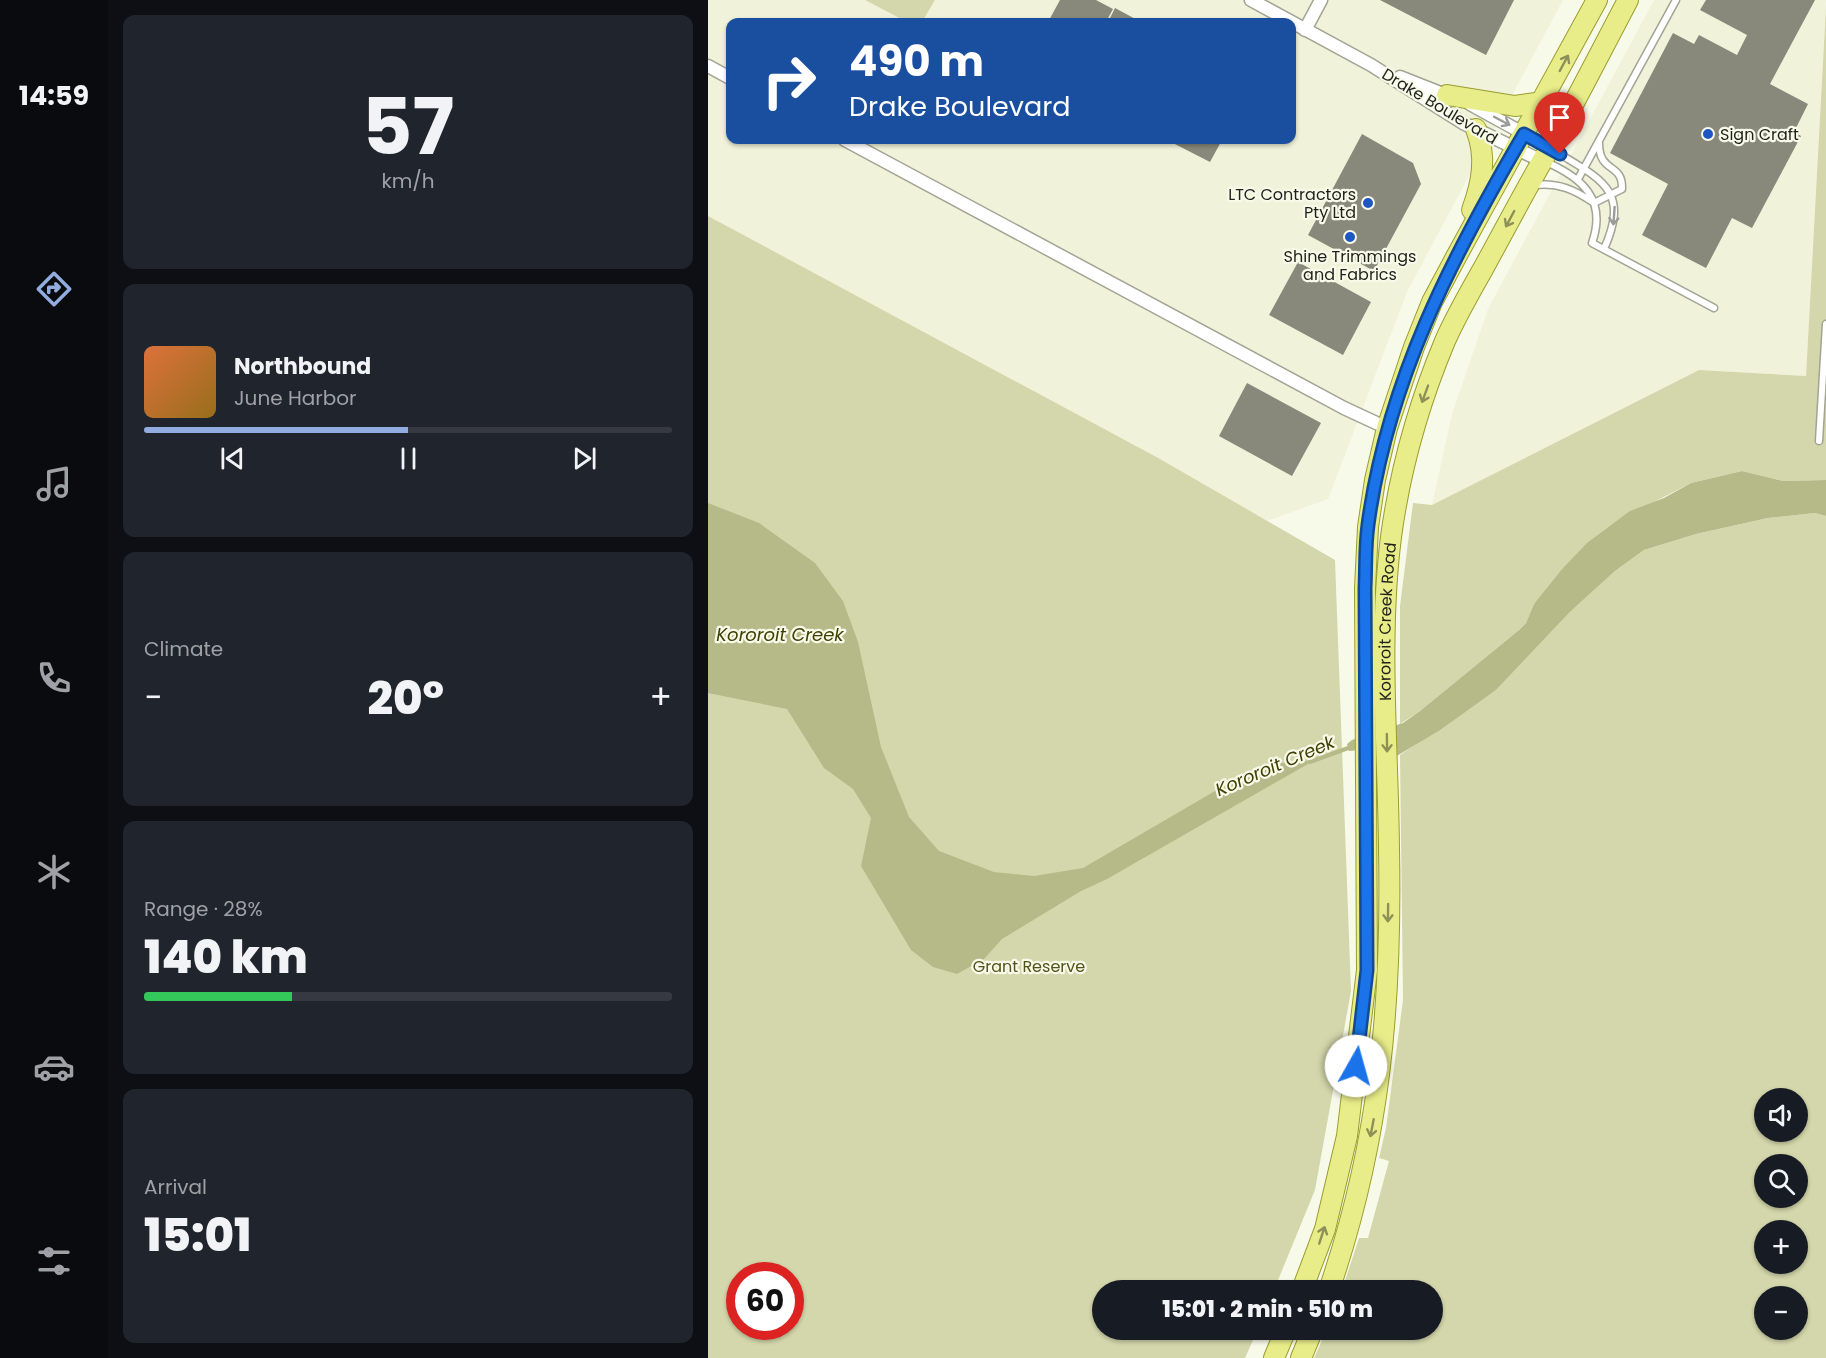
<!DOCTYPE html>
<meta charset="utf-8">
<style>
:root{--surface:#171b24;--page:#20242c;--text:#f1f3f6;--muted:#9ea1a6;--line:#363941;--accent:#92acdf}
body{margin:0;font-family:Poppins,sans-serif;background:var(--page);color:var(--text);height:100vh;display:flex;flex-direction:column;font-size:22px;white-space:nowrap}
*{box-sizing:border-box;margin:0}
p{font-size:20px;color:var(--muted)}
.icon{flex:none;width:33px;height:33px;fill:none;stroke:currentColor;stroke-width:2;stroke-linecap:round;stroke-linejoin:round}
.map{position:relative;flex:1;overflow:hidden}
.side{display:flex;flex-direction:column;gap:15px;padding:15px;background:#0d0f14;width:600px}
.side>*{flex:none}
.hud{position:absolute;left:18px;top:18px;width:570px;height:126px;border-radius:12px;box-shadow:0 2px 4px #0004;background:#1a4fa0;color:#fff;overflow:hidden}
.tools{position:absolute;left:1046px;top:1088px;display:grid;gap:12px}
.tools a{display:grid;place-items:center;width:54px;height:54px;border-radius:50%;background:var(--surface);box-shadow:0 2px 4px #0004;font-size:30px}
.speed{position:absolute;left:18px;top:1262px;display:flex;gap:12px;font-size:30px;font-weight:700;text-align:center}
.speed>*{display:grid;place-content:center;width:78px;height:78px;border-radius:50%;background:var(--surface);box-shadow:0 2px 4px #0004;line-height:1}
.speed .limit{border:9px solid #d22;background:#fff;color:#111}
.pin{position:absolute;display:grid;place-items:center;width:51px;height:51px;color:#fff;margin:-62px -26px;border-radius:50% 50% 50% 0;rotate:-45deg;box-shadow:0 0 6px #0007}
.pin .icon{rotate:45deg}
.me{position:absolute;width:66px;margin:-33px;rotate:7deg;stroke-linejoin:round;filter:drop-shadow(0 0 4px #0008)}
.turn{display:flex;align-items:center;gap:21px;height:126px;padding:0 24px;font-size:27px}
.turn .icon{width:78px;height:78px;stroke-width:2.5}
.turn b{display:block;font-size:42px;line-height:51px}
.big{font-size:45px;font-weight:800;line-height:1.1}
.side .tile{flex:1;display:flex;flex-direction:column;justify-content:center;gap:9px;min-width:0;padding:0 21px;border-radius:12px;background:var(--page)}
.side .dial{align-items:center;gap:0}
.dial b{font-size:78px;line-height:1}
.song{display:flex;align-items:center;gap:18px}
.cover{width:72px;height:72px;border-radius:9px;background:linear-gradient(135deg,hsl(20 70% 55%),hsl(40 70% 35%))}
.played{height:6px;border-radius:3px;background:linear-gradient(90deg,var(--accent) 50%,var(--line) 50%)}
.keys{display:flex;justify-content:space-around;direction:ltr}
.heat{display:flex;justify-content:space-between;align-items:center;font-size:33px;direction:ltr}
.charge{height:9px;border-radius:4px;background:linear-gradient(90deg,#34c759 28%,var(--line) 0)}
.trip{position:absolute;left:384px;top:1280px;width:351px;height:60px;border-radius:30px;background:var(--surface);box-shadow:0 2px 4px #0004;font-weight:800;line-height:60px;text-align:center}
main{display:flex;flex:1;min-height:0}
.tabs{display:flex;flex-direction:column;width:108px;justify-content:space-around;align-items:center;background:#090b0e;color:var(--muted)}
.tabs .icon{width:42px;height:42px}
.tabs .active{color:var(--accent)}
.tabs b{font-size:27px;color:var(--text)}
.map>svg:first-child{display:block}
.built{fill:#f0f2d9}
.green{fill:#d4d7ab;fill-rule:evenodd}
.water{fill:#b6ba89}
.lines{fill:none;stroke-linecap:round;stroke-linejoin:round}
.stream{stroke:#b6ba89;stroke-width:4}
.building{fill:#88897a}
.lane-casing{stroke:#a2a494;stroke-width:9}
.street-casing{stroke:#a2a494;stroke-width:15}
.primary-casing{stroke:#999d2e;stroke-width:22}
.lane{stroke:#fff;stroke-width:6}
.street{stroke:#fff;stroke-width:12}
.primary{stroke:#e9ed89;stroke-width:20}
.oneway{stroke:#8e9157}
.oneway2{stroke:#9a9b98}
.route-casing{stroke:#114b97;stroke-width:15}
.route{stroke:#1a73e8;stroke-width:10}
.poi-dot{fill:#1e56c3;stroke:#f8fae9;stroke-width:2}
.labels{text-anchor:middle;stroke-width:4.5;stroke-linejoin:round;paint-order:stroke}
.street-label{font-size:16px;fill:#1f2019;stroke:#f8fae9}
.poi-label{font-size:16px;fill:#1f2019;stroke:#f8fae9;text-anchor:start}
.park-label{font-size:16px;fill:#51531b;stroke:#f8fae9}
.water-label{font-size:18px;font-style:italic;fill:#3e4003;stroke:#f8fae9}
</style>
<main>
<nav class="tabs">
<b>14:59</b>
<svg class="icon active" aria-label="directions" viewBox="0 0 24 24"><path d="M12 3l9 9-9 9-9-9zM9 14v-3h6M13 9l2 2-2 2"/></svg>
<svg class="icon" aria-label="music" viewBox="0 0 24 24"><path d="M9 18V5l10-2v13"/><circle cx="6" cy="18" r="3"/><circle cx="16" cy="16" r="3"/></svg>
<svg class="icon" aria-label="phone" viewBox="0 0 24 24"><path d="M5 4h4l2 5-3 2q2 4 5 5l2-3 5 2v4C11 20 4 13 5 4z"/></svg>
<svg class="icon" aria-label="climate" viewBox="0 0 24 24"><path d="M12 3v18M4 7l16 10M4 17L20 7"/></svg>
<svg class="icon" aria-label="car" viewBox="0 0 24 24"><path d="M5 17H2v-5l4-1 3-4h7l3 4 3 1v5h-3M9 17h6M6 11h13"/><circle cx="7" cy="17" r="2"/><circle cx="17" cy="17" r="2"/></svg>
<svg class="icon" aria-label="filters" viewBox="0 0 24 24"><path d="M4 7h16M4 17h16"/><circle cx="9" cy="7" r="2"/><circle cx="15" cy="17" r="2"/></svg>
</nav>
<section class="side">
<div class="tile dial"><b>57</b><p>km/h</p></div>
<div class="tile">
<div class="song"><i class="cover"></i><div><b>Northbound</b><p>June Harbor</p></div></div>
<div class="played"></div>
<div class="keys"><svg class="icon" aria-label="previous" viewBox="0 0 24 24"><path d="M18 5L8 12l10 7zM5 5v14"/></svg><svg class="icon" aria-label="pause" viewBox="0 0 24 24"><path d="M8 5v14M16 5v14"/></svg><svg class="icon" aria-label="next" viewBox="0 0 24 24"><path d="M6 5l10 7-10 7zM19 5v14"/></svg></div>
</div>
<div class="tile"><p>Climate</p>
<div class="heat"><a>−</a><b class="big">20°</b><a>+</a></div>
</div>
<div class="tile"><p>Range · 28%</p><b class="big">140 km</b><div class="charge"></div></div>
<div class="tile"><p>Arrival</p><b class="big">15:01</b></div>
</section>
<div class="map">
<svg width="1118" height="1358" viewBox="0 0 1118 1358">
<rect width="100%" height="100%" fill="#f8fae9"/>
<!-- built -->
<path class="built" d="M 0,0 L 157,0 L 199,22 L 22,22 L 22,140 L 584,140 L 584,22 L 214,22 L 227,0 L 855,0 L 699,292 L 620,499 L 559,521 L 0,216 Z
M 946,0 L 1118,0 L 1098,376 L 991,370 L 724,505 L 744,414 L 780,309 Z"/>
<!-- green -->
<path class="green" d="M 157,0 L 227,0 L 214,22 L 199,22 Z
M 1118,6 L 1118,480 L 1075,481 L 1034,471 L 983,483 L 944,503 L 840,589 L 826,604 L 818,623 L 811,630 L 712,711 L 692,724 L 692,606 L 705,503 L 724,505 L 991,370 L 1098,376 Z
M 0,216 L 452,459 L 627,560 L 643,991 L 607,1190 L 566,1290 L 394,1290 L 394,1329 L 550,1329 L 537,1358 L 0,1358 ZM 32,1275 L 82,1275 L 82,1326 L 32,1326 Z
M 1107,513 L 1118,516 L 1118,1358 L 606,1358 L 619,1329 L 724,1329 L 724,1290 L 634,1290 L 651,1238 L 660,1238 L 681,1161 L 671,1158 L 678,1128 L 695,1000 L 692,755 L 788,690 L 862,612 L 907,571 L 936,550 L 988,534 L 1060,518 ZM 1056,1098 L 1089,1098 L 1089,1131 L 1056,1131 ZM 1056,1164 L 1089,1164 L 1089,1197 L 1056,1197 ZM 1056,1230 L 1089,1230 L 1089,1263 L 1056,1263 ZM 1056,1296 L 1089,1296 L 1089,1329 L 1056,1329 Z"/>
<!-- water -->
<path class="water" d="M 1034,471 L 1075,481 L 1118,480 L 1118,516 L 1107,513 L 1060,518 L 988,534 L 936,550 L 907,571 L 862,612 L 788,690 L 732,730 L 687,757 L 670,756 L 652,750 L 641,751 L 639,744 L 644,740 L 695,723 L 712,711 L 811,630 L 818,623 L 826,604 L 855,568 L 879,543 L 922,511 L 956,498 L 983,483 Z
M 0,503 L 51,523 L 107,563 L 135,601 L 150,642 L 173,747 L 201,817 L 231,851 L 286,872 L 326,876 L 375,868 L 514,787 L 573,763 L 607,760 L 399,879 L 373,891 L 294,939 L 276,959 L 249,974 L 225,967 L 203,950 L 153,866 L 163,818 L 145,789 L 116,768 L 79,709 L 0,693 Z"/>
<g class="lines">
<!-- stream -->
<path class="stream" d="M 602,762 L 643,747"/>
</g>
<!-- building -->
<path class="building" d="M 352,0 L 388,0 L 405,9 L 398,22 L 340,22 Z
M 672,0 L 806,0 L 778,55 Z
M 998,0 L 1107,0 L 1062,84 L 1100,104 L 1086,132 L 1093,136 L 1044,228 L 1024,218 L 998,268 L 934,235 L 960,184 L 902,153 L 965,33 L 986,44 L 991,35 L 1029,55 L 1039,35 L 992,10 Z
M 407,8 L 433,22 L 400,22 Z
M 654,134 L 705,163 L 713,184 L 666,271 L 600,235 Z
M 459,140 L 514,140 L 502,162 Z
M 590,262 L 663,302 L 635,355 L 561,315 Z
M 539,383 L 613,423 L 584,476 L 511,436 Z"/>
<g class="lines">
<!-- lane casing -->
<g class="lane-casing">
<path id="lane" d="M 845,150 C 892,179 923,189 896,249
M 838,162 C 875,178 899,200 884,243 L 1006,308
M 870,179 L 968,0
M 827,185 C 850,182 867,190 886,203 L 914,189 C 915,162 891,174 891,143
M 1111,441 L 1118,324"/>
</g>
<!-- street casing -->
<g class="street-casing">
<path id="street" d="M 543,0 L 663,65 L 755,123 L 834,161
M 597,30 L 613,0
M 0,66 L 22,78
M 692,77 L 745,98
M 762,104 L 842,148
M 137,140 L 636,408 L 679,428"/>
</g>
<!-- primary casing -->
<g class="primary-casing">
<g id="primary">
<path d="M 739,95 L 807,106 L 835,102"/>
<path d="M 764,210 C 774,183 779,157 768,129"/>
<path d="M 594,1290 L 617,1229 L 639,1136 L 659,970 L 657,588 L 660,527 L 667,480 L 679,428 L 706,347 L 724,302 L 748,257 L 889,0"/>
<path id="s1" d="M 621,1290 C 672,1141 684,1006 681,849 C 680,746 670,639 683,537 C 692,470 711,403 737,341 C 748,316 762,292 775,269 C 798,227 820,185 844,144 C 870,96 895,48 920,0"/>
<path d="M 566,1358 L 578,1329"/>
<path d="M 593,1358 L 605,1329"/>
</g>
</g>
<!-- lane -->
<use href="#lane" class="lane"/>
<!-- street -->
<use href="#street" class="street"/>
<!-- primary -->
<use href="#primary" class="primary"/>
</g>
<!-- one-way arrows -->
<defs><path id="oneway-shaft" d="M-6 0H5M1.5-3L5.5 0L1.5 3" fill="none" stroke-width="1.6" stroke-linecap="round" stroke-linejoin="round" transform="scale(1.5)"/></defs>
<g class="oneway">
<use href="#oneway-shaft" transform="translate(856 63) rotate(-62)"/>
<use href="#oneway-shaft" transform="translate(802 219) rotate(118)"/>
<use href="#oneway-shaft" transform="translate(717 394) rotate(110)"/>
<use href="#oneway-shaft" transform="translate(679 743) rotate(89)"/>
<use href="#oneway-shaft" transform="translate(680 913) rotate(91)"/>
<use href="#oneway-shaft" transform="translate(664 1128) rotate(101)"/>
<use href="#oneway-shaft" transform="translate(614 1235) rotate(-72)"/>
</g>
<g class="oneway2">
<use href="#oneway-shaft" transform="translate(794 121) rotate(28)"/>
<use href="#oneway-shaft" transform="translate(906 216) rotate(94)"/>
</g>
<g class="lines">
<!-- route casing -->
<g class="route-casing">
<path id="route" d="M 648,1066 L 659,970 L 657,588 C 658,567 657,546 660,525 C 679,382 744,257 816,134 L 852,154"/>
</g>
<!-- route -->
<use href="#route" class="route"/>
</g>
<!-- markers -->
<g class="poi-dot">
<circle cx="1000" cy="134" r="6"/>
<circle cx="660" cy="203" r="6"/>
<circle cx="642" cy="237" r="6"/>
</g>
<g class="labels">
<!-- street labels -->
<g class="street-label">
<text transform="translate(732 106) rotate(31)" y="6">Drake Boulevard</text>
<text dy="6" stroke="none"><textPath href="#s1" startOffset="675">Kororoit Creek Road</textPath></text>
</g>
<!-- poi labels -->
<g class="poi-label">
<text x="1012" y="140">Sign Craft</text>
<text x="648" y="200" text-anchor="end">LTC Contractors<tspan x="648" dy="18">Pty Ltd</tspan></text>
<text x="642" y="262" text-anchor="middle">Shine Trimmings<tspan x="642" dy="18">and Fabrics</tspan></text>
</g>
<!-- park labels -->
<g class="park-label">
<text x="321" y="972">Grant Reserve</text>
</g>
<!-- water labels -->
<g class="water-label">
<text x="72" y="641">Kororoit Creek</text>
<text transform="translate(567 766) rotate(-23)" y="6">Kororoit Creek</text>
</g>
</g>
</svg>
<div class="tools">
<a><svg class="icon" aria-label="sound" viewBox="0 0 24 24"><path d="M4 9h4l5-4v14l-5-4H4zM17 9q2 3 0 6"/></svg></a>
<a><svg class="icon" aria-label="search" viewBox="0 0 24 24"><circle cx="10" cy="10" r="6"/><path d="M15 15l6 6"/></svg></a>
<a>+</a>
<a>−</a>
</div>
<div class="speed"><div class="limit">60</div></div>
<div class="pin" style="left:852px;top:154px;background:#d93025"><svg class="icon" aria-label="arrive" viewBox="0 0 24 24"><path d="M6 21V4h12l-3 4 3 4H6"/></svg></div>
<svg class="me" style="left:648px;top:1066px" viewBox="-20 -20 40 40"><circle r="19" fill="#fff"/><path d="M0-13L10 11 0 6-10 11z" fill="#1a73e8"/></svg>
<div class="trip">15:01 · 2 min · 510 m</div>
<div class="hud">
<div class="turn"><svg class="icon" aria-label="right" viewBox="0 0 24 24"><path d="M7 20v-9h11M14 6l5 5-5 5"/></svg><div><b>490 m</b>Drake Boulevard</div></div>
</div>
</div>
</main>
